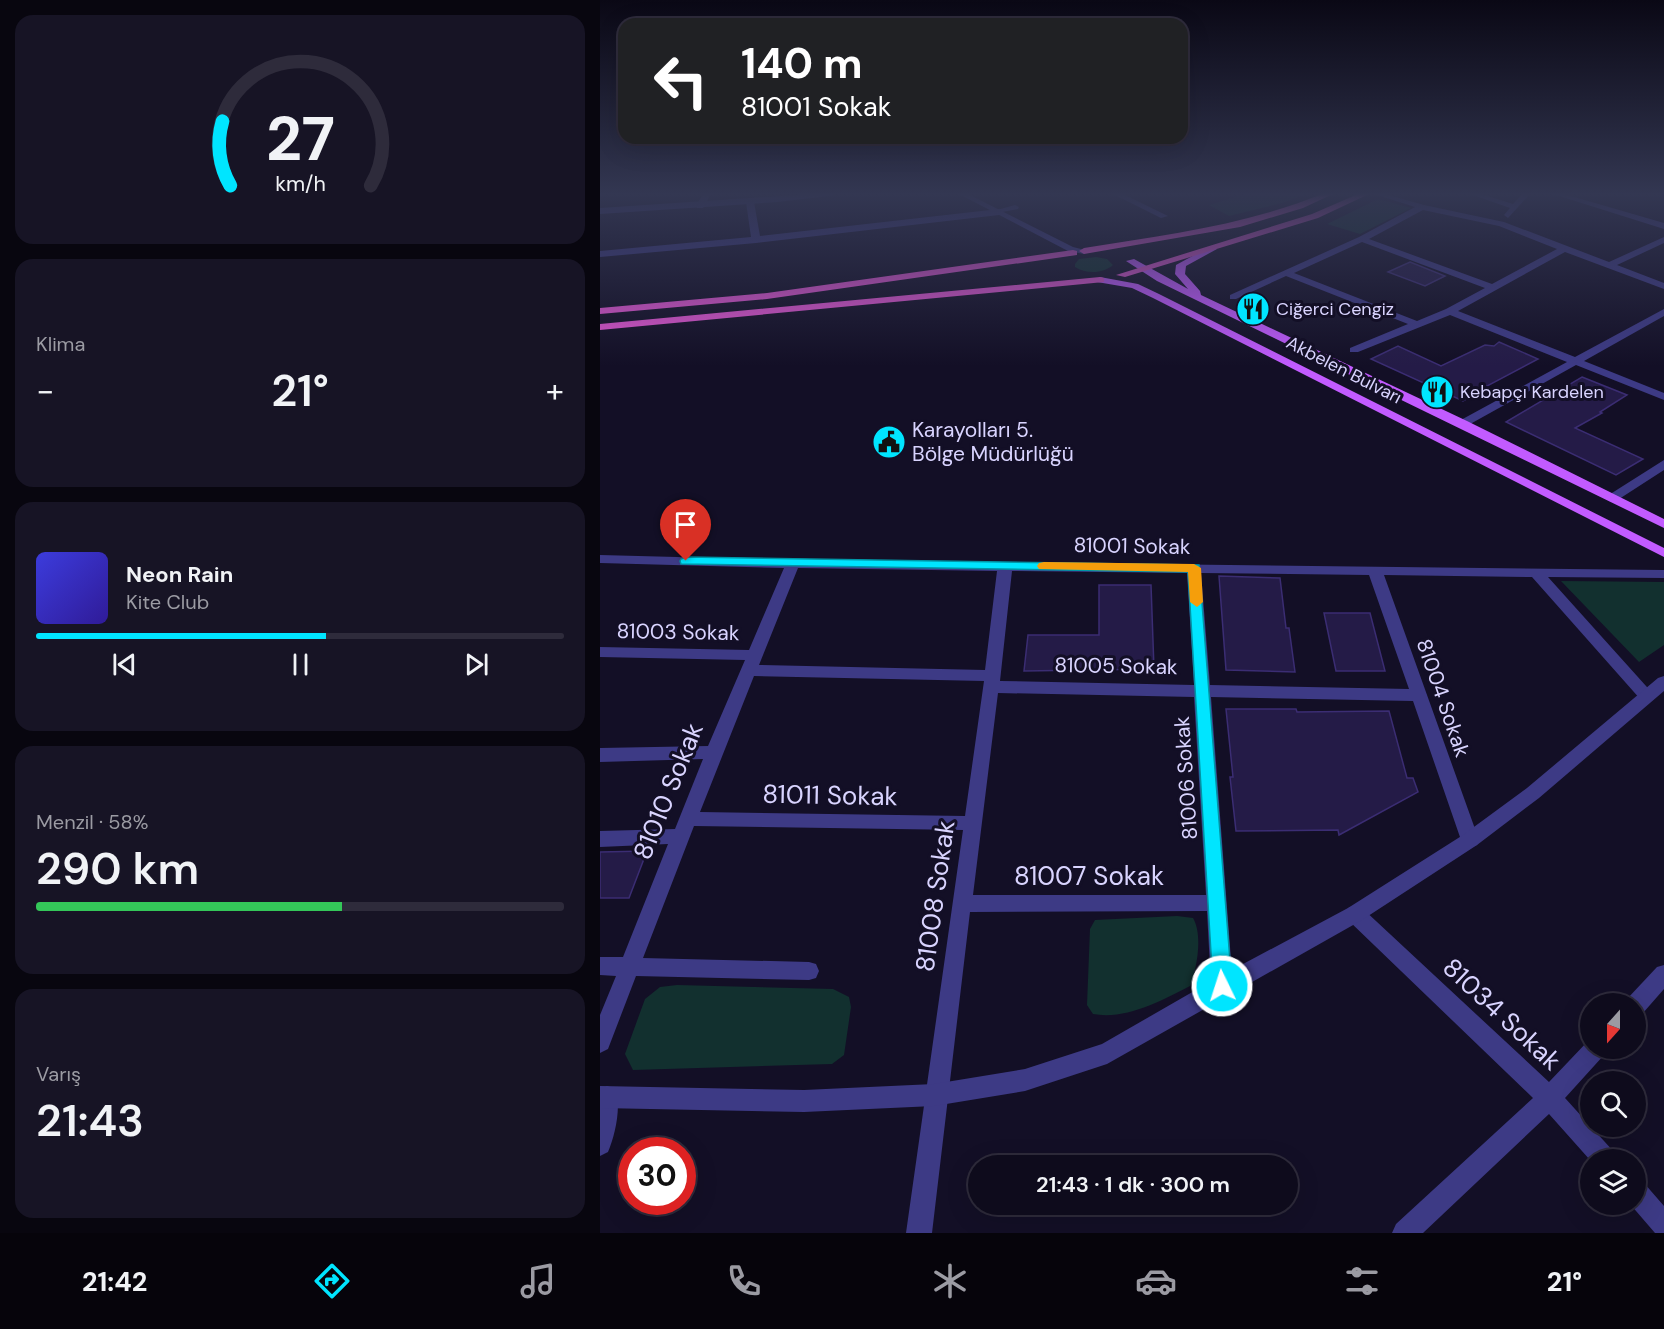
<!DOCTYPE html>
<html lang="tr">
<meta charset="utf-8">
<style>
:root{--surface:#0e0b1c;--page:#171425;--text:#f1f3f6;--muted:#9b9ba3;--line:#2e2b3b;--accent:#00e5ff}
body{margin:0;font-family:"DM Sans",sans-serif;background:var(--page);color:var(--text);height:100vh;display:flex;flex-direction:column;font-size:22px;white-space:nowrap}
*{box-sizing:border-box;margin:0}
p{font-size:20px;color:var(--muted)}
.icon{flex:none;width:33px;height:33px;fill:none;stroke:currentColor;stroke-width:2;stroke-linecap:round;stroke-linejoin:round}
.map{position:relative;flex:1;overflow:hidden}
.panel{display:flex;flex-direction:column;gap:15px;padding:15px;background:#08060f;width:600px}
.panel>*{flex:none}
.guide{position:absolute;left:18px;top:18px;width:570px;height:126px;border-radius:18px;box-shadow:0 6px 24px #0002,0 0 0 2px var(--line);background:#202124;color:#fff;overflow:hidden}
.needle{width:39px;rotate:201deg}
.fabs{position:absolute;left:980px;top:993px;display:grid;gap:12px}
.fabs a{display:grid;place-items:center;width:66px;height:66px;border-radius:50%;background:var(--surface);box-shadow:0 6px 24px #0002,0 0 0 2px var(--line);font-size:30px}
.speed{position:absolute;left:18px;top:1137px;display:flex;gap:12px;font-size:30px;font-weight:700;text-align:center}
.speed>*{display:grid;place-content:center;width:78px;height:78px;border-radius:50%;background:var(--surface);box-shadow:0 6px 24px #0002,0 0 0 2px var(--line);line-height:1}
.speed .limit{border:9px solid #d22;background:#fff;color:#111}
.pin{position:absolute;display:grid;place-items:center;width:51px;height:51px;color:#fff;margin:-62px -26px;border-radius:50% 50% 50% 0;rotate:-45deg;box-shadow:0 0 6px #0007}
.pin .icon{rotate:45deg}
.me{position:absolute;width:66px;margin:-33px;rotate:356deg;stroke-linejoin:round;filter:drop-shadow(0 0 4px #0008)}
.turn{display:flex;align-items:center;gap:21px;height:126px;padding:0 24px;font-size:27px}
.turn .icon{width:78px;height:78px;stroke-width:2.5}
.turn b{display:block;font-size:42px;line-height:51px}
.big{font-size:45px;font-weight:600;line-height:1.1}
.panel .tile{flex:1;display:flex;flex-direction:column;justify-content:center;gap:9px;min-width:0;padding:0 21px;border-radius:18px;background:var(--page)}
.panel .dial{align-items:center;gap:0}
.dial svg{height:156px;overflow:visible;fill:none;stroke:var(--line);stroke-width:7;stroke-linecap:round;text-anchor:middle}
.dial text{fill:var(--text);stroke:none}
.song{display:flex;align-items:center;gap:18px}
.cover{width:72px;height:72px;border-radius:9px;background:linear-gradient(135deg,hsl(240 70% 55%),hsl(250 70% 35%))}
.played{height:6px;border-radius:3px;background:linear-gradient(90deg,var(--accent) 55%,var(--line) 55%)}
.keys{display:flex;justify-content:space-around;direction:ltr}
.heat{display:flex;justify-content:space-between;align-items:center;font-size:33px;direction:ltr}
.charge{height:9px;border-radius:4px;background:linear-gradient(90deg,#34c759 58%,var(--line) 0)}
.trip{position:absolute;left:368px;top:1155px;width:330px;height:60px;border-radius:30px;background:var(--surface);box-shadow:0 6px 24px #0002,0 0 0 2px var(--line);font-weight:600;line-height:60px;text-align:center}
.dock{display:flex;height:96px;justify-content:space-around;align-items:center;background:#06040b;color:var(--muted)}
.dock .icon{width:42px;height:42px}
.dock .active{color:var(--accent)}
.dock b{font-size:27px;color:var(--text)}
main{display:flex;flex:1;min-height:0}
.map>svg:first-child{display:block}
.green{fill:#12302f}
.building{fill:#241b47;stroke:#3b2d73;stroke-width:1.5}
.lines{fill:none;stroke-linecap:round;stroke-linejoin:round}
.service{fill:#3d3a85;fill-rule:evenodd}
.minor{fill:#3d3a85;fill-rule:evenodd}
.tertiary{fill:#3d3a85;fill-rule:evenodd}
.primary{fill:#c25bff;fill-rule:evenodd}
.trunk{fill:#e055d1;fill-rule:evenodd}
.route{fill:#00e5ff;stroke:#0095a6;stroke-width:1.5}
.slow{fill:#f59e0b}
.labels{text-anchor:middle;stroke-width:6;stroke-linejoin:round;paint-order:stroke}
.far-poi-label{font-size:18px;fill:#d9d4ff;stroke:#130f26;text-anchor:start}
.far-street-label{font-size:18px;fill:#d9d4ff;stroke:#130f26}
.poi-label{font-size:21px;fill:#d9d4ff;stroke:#130f26;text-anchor:start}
.street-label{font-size:21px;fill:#d9d4ff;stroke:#130f26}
.near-street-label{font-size:26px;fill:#d9d4ff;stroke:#130f26}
</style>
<main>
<section class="panel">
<div class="tile dial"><svg viewBox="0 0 100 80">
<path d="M14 69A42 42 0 1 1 86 69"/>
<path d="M14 69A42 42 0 0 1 10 36" stroke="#00e5ff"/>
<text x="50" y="56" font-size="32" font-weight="700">27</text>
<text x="50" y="72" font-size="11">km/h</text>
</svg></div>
<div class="tile"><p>Klima</p>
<div class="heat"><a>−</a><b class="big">21°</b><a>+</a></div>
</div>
<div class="tile">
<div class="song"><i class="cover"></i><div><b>Neon Rain</b><p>Kite Club</p></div></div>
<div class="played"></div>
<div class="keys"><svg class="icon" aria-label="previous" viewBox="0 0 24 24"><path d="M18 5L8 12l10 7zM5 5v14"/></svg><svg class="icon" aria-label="pause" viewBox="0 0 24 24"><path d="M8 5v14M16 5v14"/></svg><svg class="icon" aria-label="next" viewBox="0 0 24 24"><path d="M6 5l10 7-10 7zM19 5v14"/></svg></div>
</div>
<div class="tile"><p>Menzil · 58%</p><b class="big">290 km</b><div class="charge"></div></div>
<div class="tile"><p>Varış</p><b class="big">21:43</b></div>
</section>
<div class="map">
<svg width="1064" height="1233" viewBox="0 0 1064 1233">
<rect width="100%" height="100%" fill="#130f26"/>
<!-- green -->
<path class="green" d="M 645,194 L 707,194 L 682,203 L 629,216 L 609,205 Z
M 778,199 L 811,208 L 760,234 L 727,224 Z
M 496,257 L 507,259 L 513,265 C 503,274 486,274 475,267 L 475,264 L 479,259 Z
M 961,581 L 1064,582 L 1064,645 L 1039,662 Z
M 577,916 L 593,918 C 603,935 597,968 590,986 C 561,1001 526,1020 493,1014 L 487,1005 L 490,929 L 495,920 Z
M 77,985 L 233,989 L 249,997 L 251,1007 L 244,1055 L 232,1064 L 33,1070 L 25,1054 L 45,999 L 60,987 Z"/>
<!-- building -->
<path class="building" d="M 810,262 L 845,276 L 825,286 L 788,272 Z
M 899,342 L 938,359 L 885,387 L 888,388 L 863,401 L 771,359 L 798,346 L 841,366 L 885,345 L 894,346 Z
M 982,377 L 1027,395 L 1000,412 L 1002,413 L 975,428 L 1043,459 L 1016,475 L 906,422 Z
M 619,576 L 680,578 L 686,628 L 689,628 L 695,672 L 626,670 Z
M 499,585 L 551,585 L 554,669 L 424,671 L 428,635 L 499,635 Z
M 724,613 L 770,613 L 785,671 L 736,671 Z
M 626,709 L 696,709 L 697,712 L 789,711 L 807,778 L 813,778 L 818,792 L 739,835 L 738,830 L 636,831 L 630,777 L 633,777 Z
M 47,851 L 29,898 L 0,898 L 0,852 Z"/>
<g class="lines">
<!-- service -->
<path class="service" d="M 415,205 L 419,207 L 418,209 L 397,213 L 393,211 Z"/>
<!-- minor -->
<path class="minor" d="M 103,194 L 111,194 L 103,208 L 97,208 L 96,206 Z
M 513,194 L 523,194 L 568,216 L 561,218 Z
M 774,194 L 785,194 L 824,205 L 904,222 L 1009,262 L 1064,237 L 1064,243 L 1017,265 L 1064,283 L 1064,289 L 965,252 L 858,311 L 975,357 L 1064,309 L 1064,316 L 984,361 L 1064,393 L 1064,400 L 976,365 L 863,428 L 857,424 L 859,421 L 967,362 L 850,315 L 758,352 L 750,352 L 750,348 L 808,324 L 686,276 L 636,299 L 630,299 L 630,295 L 759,237 L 815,207 ZM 823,210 L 899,226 L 957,249 L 892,284 L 769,239 ZM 762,242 L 885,288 L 846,309 L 817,321 L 694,273 Z
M 870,194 L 881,194 L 913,204 L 922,194 L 930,194 L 908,218 L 904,215 L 910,208 Z
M 953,194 L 964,194 L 1064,223 L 1064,229 Z
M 150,200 L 154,202 L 160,236 L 399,209 L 403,212 L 399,215 L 156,243 L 0,257 L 0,251 L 151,237 L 146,202 Z
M 1064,460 L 1064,470 L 1016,501 L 1011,502 L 1004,498 Z
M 0,555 L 193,560 L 1064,570 L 1064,578 L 948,577 L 1055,696 L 1053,700 L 1041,700 L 932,577 L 784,575 L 879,840 L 877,845 L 870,848 L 863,845 L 861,840 L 813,701 L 611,697 L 633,986 L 629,993 L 622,996 L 615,993 L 611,986 L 607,911 L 370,912 L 332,1233 L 306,1233 L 363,830 L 94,826 L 43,958 L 209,962 L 216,964 L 219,971 L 216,978 L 209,980 L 36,976 L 8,1049 L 0,1053 L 0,1015 L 16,976 L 0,975 L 0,957 L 23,957 L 68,844 L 0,847 L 0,831 L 75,829 L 103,759 L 0,762 L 0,748 L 108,746 L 145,660 L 0,657 L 0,647 L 149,650 L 184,568 L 0,563 ZM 198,568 L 397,571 L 385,670 L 159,665 ZM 412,571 L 587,573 L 594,685 L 400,681 ZM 601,573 L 769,575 L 809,689 L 610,685 ZM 154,676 L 384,681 L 365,816 L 100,812 ZM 398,693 L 594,697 L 606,895 L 373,895 Z
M 755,905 L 762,908 L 949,1082 L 988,1041 L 990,1040 L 990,1048 L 1007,1048 L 1004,1055 L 965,1098 L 1014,1152 L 1018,1160 L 990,1160 L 949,1114 L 823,1233 L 792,1233 L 796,1224 L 933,1098 L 748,920 L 745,914 L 748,908 Z
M 1064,965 L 1064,989 L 1043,1013 L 1035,1016 L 1035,1004 L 1025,1004 L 1027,999 L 1057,967 Z
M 7,1086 L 15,1089 C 22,1105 15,1136 8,1152 L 0,1156 L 0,1089 Z
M 1035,1180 L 1044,1183 L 1064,1206 L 1064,1233 L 1055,1233 L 1030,1204 L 1035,1204 Z"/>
<!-- tertiary -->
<path class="tertiary" d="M 211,194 L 233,194 L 229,196 L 177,202 L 0,214 L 0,208 Z
M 359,194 L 368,194 L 473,247 L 489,251 L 484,254 L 468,251 Z
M 1064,676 L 1064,691 L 939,798 L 877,845 L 762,920 L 507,1064 L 425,1091 L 334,1106 L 204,1112 L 0,1108 L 0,1086 L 204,1090 L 334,1084 L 425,1069 L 502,1044 L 615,979 L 748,908 L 863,835 L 927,788 L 1058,678 Z"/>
<!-- primary -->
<path class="primary" d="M 609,247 L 617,249 L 586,266 L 585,274 L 600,291 L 601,295 L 867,421 L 1064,519 L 1064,528 L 557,281 L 526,261 L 534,259 L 588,289 L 575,274 L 576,265 Z
M 500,277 L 538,284 L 559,294 L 1064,548 L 1064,557 L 553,298 L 532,288 L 497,282 L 495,280 Z"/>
<!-- trunk -->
<path class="trunk" d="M 722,194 L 733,194 L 703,208 L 640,227 L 484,254 L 479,251 L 484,248 C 565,235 646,225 722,194 Z
M 758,194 L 769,194 L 718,218 L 525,277 L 516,275 L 712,214 Z
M 473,250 L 477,251 L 477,255 L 167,299 L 0,314 L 0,308 L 167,293 Z
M 500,277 L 504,278 L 504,282 L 0,330 L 0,324 Z"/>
</g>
<!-- sky -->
<linearGradient id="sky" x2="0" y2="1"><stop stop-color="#0a0815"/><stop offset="0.53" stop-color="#333752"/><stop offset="1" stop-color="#333752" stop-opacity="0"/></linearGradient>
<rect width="1064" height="366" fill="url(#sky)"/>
<!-- route -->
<path class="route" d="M 86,557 L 599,565 L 632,986 L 629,992 L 622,995 L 616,992 L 613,986 L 588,572 L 81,564 L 80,561 L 81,559 Z"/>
<!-- slow -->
<path class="slow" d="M 444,562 L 594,564 L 601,568 L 603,602 L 597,607 L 590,602 L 588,572 L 439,569 L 437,566 L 439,563 Z"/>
<!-- icons -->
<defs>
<g id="restaurant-disc" transform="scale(1.725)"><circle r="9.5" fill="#00e5ff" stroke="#130f26"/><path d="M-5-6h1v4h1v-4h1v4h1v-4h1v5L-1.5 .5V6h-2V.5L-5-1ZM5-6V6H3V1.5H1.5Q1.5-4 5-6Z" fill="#111"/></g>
<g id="civic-disc" transform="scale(1.725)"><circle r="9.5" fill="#00e5ff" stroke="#130f26"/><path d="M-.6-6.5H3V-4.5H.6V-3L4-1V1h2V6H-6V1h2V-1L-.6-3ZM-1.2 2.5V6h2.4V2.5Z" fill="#111"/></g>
</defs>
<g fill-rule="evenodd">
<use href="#restaurant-disc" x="653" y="309"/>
<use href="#restaurant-disc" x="837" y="392"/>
<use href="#civic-disc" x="289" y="442"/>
</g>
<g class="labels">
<!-- far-poi labels -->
<g class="far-poi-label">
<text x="676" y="315">Ciğerci Cengiz</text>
<text x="860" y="398">Kebapçı Kardelen</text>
</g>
<!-- far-street labels -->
<g class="far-street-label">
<text transform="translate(744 370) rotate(27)" y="6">Akbelen Bulvarı</text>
</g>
<!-- poi labels -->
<g class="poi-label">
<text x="312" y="437">Karayolları 5.<tspan x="312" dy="24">Bölge Müdürlüğü</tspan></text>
</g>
<!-- street labels -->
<g class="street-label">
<text transform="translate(532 546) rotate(1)" y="7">81001 Sokak</text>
<text transform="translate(78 632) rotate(1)" y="7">81003 Sokak</text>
<text transform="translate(516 666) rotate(1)" y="7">81005 Sokak</text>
<text transform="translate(843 698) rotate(71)" y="7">81004 Sokak</text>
<text transform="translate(586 778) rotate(-94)" y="7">81006 Sokak</text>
</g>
<!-- near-street labels -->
<g class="near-street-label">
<text transform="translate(68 791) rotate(-68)" y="9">81010 Sokak</text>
<text transform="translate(230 795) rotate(1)" y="9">81011 Sokak</text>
<text x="489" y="885">81007 Sokak</text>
<text transform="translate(335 896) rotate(-82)" y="9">81008 Sokak</text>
<text transform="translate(902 1014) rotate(43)" y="9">81034 Sokak</text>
</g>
</g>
</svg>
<div class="fabs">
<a><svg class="needle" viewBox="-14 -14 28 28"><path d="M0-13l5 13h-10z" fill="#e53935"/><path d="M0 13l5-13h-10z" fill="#9b9ba3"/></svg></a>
<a><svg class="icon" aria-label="search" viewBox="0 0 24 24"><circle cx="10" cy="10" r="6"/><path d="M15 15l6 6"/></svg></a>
<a><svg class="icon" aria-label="layers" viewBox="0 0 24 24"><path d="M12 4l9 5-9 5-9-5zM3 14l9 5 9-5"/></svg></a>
</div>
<div class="speed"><div class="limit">30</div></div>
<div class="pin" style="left:86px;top:561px;background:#d93025"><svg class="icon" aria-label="arrive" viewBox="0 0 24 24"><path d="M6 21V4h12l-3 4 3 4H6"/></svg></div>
<svg class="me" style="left:622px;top:986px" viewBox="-20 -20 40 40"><circle r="17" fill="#00e5ff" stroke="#fff" stroke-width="3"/><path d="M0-11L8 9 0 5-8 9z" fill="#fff"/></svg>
<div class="trip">21:43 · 1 dk · 300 m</div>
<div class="guide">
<div class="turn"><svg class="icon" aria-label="left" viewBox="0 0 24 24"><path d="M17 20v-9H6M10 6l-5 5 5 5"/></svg><div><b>140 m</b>81001 Sokak</div></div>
</div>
</div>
</main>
<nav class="dock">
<b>21:42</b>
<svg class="icon active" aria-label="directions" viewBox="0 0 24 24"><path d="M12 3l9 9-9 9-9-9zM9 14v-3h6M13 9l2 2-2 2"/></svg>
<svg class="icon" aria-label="music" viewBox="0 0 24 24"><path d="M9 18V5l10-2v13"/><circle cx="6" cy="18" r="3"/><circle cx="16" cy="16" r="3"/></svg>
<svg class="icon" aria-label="phone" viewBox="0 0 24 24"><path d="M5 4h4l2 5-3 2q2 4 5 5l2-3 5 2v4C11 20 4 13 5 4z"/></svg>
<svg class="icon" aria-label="climate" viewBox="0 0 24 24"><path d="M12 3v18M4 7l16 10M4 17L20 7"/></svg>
<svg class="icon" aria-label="car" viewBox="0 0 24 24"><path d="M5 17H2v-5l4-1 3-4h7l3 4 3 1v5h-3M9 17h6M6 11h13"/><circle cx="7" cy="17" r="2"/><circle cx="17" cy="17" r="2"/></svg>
<svg class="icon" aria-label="filters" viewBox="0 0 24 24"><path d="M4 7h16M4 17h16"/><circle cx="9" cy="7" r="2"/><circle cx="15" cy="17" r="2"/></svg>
<b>21°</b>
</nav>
